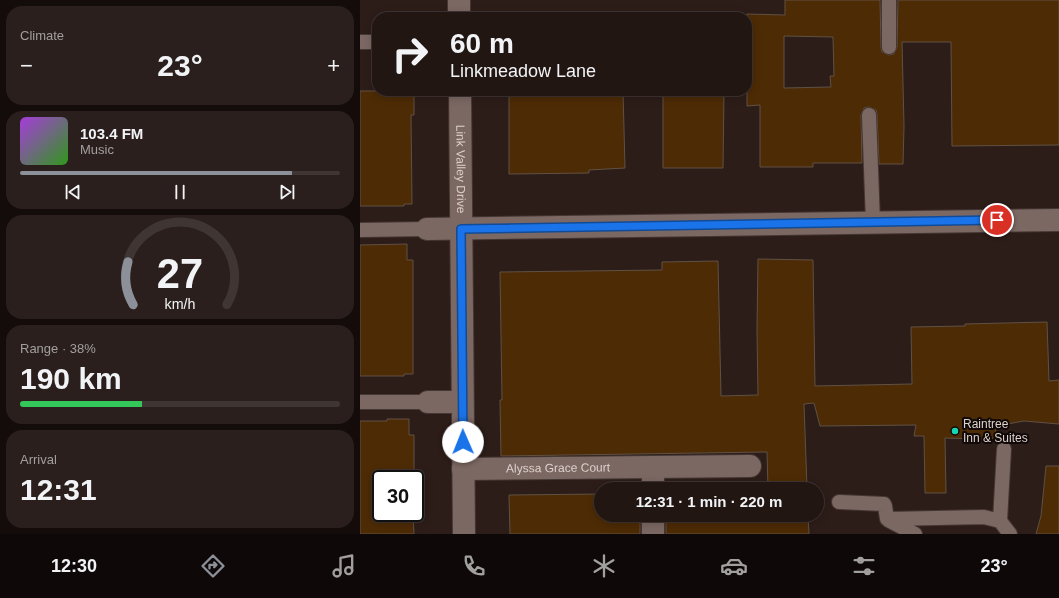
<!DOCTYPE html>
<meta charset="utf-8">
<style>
:root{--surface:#221613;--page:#2a1f1c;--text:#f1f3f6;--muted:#a29fa0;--line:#3f3533;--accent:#8c9099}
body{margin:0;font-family:Helvetica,sans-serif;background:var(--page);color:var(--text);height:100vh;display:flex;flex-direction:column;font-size:15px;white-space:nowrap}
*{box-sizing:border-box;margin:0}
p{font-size:13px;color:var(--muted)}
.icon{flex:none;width:22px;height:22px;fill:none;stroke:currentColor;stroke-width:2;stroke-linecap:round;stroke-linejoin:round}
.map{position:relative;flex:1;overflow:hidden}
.sheet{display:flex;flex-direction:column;gap:6px;padding:6px;background:#130c0a;width:360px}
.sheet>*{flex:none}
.top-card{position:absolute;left:12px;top:12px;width:380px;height:84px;border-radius:16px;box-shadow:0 2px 10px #0003,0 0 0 1px var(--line);background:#221613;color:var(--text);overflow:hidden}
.speed{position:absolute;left:12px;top:470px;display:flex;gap:8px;font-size:20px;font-weight:700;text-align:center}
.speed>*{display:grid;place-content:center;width:52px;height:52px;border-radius:50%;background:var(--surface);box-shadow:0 2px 10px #0003,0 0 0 1px var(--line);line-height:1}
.speed .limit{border:2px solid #111;border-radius:6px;background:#fff;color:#111}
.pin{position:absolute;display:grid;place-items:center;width:34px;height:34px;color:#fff;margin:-17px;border:2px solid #fff;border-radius:50%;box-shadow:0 1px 4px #0007}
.me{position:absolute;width:44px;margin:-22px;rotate:359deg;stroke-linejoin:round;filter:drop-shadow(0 0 3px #0008)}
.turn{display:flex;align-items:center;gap:14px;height:84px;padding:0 12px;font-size:18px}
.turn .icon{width:52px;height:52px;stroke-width:2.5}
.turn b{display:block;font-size:28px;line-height:34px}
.big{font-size:30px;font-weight:700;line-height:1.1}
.sheet .widget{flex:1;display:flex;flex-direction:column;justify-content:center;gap:6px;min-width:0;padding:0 14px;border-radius:16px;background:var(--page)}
.sheet .dial{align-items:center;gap:0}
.dial svg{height:104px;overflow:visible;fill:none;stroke:var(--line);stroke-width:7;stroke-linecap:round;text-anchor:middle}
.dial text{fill:var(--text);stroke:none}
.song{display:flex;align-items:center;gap:12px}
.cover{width:48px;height:48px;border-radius:6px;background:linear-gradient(135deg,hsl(280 70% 55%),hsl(110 70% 35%))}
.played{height:4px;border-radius:2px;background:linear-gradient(90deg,var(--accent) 85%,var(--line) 85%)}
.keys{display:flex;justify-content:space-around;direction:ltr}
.heat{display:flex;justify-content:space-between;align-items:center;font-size:22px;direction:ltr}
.charge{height:6px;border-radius:3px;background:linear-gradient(90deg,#34c759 38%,var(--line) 0)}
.trip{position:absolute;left:234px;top:482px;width:230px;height:40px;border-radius:20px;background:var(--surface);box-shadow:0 2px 10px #0003,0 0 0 1px var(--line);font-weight:700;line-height:40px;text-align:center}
.tab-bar{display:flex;height:64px;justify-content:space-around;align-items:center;background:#0e0908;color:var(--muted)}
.tab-bar .icon{width:28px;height:28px}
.tab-bar .active{color:var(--accent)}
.tab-bar b{font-size:18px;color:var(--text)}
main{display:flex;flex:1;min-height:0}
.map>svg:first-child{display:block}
.building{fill:#4d2b05;stroke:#605144;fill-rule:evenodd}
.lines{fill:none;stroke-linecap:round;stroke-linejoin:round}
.lane-casing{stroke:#453734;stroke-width:16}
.street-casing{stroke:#453734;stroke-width:24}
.lane{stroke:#7c6863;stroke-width:14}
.street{stroke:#7c6863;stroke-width:22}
.route-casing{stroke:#114b97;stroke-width:10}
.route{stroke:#1a73e8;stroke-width:7}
.poi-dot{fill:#17d5b3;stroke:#100907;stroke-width:1.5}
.labels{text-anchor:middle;stroke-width:4;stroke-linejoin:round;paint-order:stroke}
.street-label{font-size:12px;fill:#ddd1ce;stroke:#100907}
.poi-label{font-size:12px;fill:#ddd1ce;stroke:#100907;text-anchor:start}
</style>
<main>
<section class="sheet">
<div class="widget"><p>Climate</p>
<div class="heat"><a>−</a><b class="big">23°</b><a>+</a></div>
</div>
<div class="widget">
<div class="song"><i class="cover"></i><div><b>103.4 FM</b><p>Music</p></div></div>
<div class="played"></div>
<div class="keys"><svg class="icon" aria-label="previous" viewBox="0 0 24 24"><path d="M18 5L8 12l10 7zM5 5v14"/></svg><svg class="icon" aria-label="pause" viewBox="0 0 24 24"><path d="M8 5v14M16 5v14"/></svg><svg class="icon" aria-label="next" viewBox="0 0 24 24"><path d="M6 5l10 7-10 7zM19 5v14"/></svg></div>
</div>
<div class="widget dial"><svg viewBox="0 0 100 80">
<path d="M14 69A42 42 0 1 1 86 69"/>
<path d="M14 69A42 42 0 0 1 10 36" stroke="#8c9099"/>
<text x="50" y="56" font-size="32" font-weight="700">27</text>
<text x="50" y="72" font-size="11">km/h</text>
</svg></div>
<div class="widget"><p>Range · 38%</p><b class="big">190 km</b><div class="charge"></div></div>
<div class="widget"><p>Arrival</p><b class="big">12:31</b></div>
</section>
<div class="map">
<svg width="699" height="534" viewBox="0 0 699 534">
<rect width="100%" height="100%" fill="#2d1d19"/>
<!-- building -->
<path class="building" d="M 425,0 L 520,0 L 521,47 L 522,52 L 529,55 L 534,54 L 537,47 L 538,0 L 699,0 L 699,145 L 592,146 L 591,42 L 542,42 L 544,126 L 543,164 L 519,164 L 517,114 L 516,110 L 509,107 L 504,108 L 501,115 L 502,163 L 453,163 L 453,167 L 400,167 L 400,105 L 387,106 L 387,14 L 425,15 ZM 424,36 L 473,37 L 474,76 L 470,76 L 471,87 L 424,88 Z
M 0,91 L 54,91 L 54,115 L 51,115 L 52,204 L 44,204 L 44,206 L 0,206 Z
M 149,91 L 263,91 L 265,168 L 229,170 L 229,173 L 149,174 Z
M 303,91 L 364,91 L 363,168 L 303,168 Z
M 47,244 L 47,260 L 53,260 L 53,374 L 44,374 L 44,376 L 0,376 L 0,245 Z
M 398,259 L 453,260 L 455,386 L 552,384 L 551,327 L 605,326 L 605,324 L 687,322 L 689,381 L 699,380 L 699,424 L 664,421 L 636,426 L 635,438 L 619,439 L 585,438 L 586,493 L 565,493 L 564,436 L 554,436 L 556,425 L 460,426 L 454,403 L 444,404 L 447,489 L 408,489 L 407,452 L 141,456 L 140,400 L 142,400 L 140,272 L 302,270 L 302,262 L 358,261 L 361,396 L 398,395 L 397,330 Z
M 27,419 L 49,419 L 49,435 L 54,435 L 54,479 L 21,479 L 21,513 L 53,513 L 54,534 L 0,534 L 0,421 L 27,421 Z
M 686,466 L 699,466 L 699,534 L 676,534 L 681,516 Z
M 241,494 L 241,515 L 280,515 L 280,534 L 150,534 L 149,495 Z
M 306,515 L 448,515 L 449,534 L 306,534 Z"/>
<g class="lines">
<!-- lane casing -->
<g class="lane-casing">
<path id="lane" d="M 529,0 L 529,47
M 0,42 L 17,42
M 509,115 L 513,223
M 0,230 L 67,229
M 0,402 L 68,402
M 479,502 L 524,504 L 525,506 L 527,519 L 624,517 L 640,521 L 650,534
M 528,520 L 555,534
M 640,521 L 644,449"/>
</g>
<!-- street casing -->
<g class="street-casing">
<g id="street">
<path d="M 99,0 L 99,17"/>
<path id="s1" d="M 100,91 L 104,534"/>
<path d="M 67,229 L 699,220"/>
<path d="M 68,402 L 102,402"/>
<path d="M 293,467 L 293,489"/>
<path id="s2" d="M 103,469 L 390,466"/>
<path d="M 293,515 L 293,534"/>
</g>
</g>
<!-- lane -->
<use href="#lane" class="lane"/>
<!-- street -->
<use href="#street" class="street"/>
</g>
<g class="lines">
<!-- route casing -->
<g class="route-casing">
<path id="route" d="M 103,442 L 101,229 L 637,220"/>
</g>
<!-- route -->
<use href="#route" class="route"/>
</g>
<!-- markers -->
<circle class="poi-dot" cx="595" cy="431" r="4"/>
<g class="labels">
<!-- street labels -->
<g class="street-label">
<text dy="4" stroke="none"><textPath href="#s1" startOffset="78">Link Valley Drive</textPath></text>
<text dy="4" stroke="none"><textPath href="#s2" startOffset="95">Alyssa Grace Court</textPath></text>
</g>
<!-- poi labels -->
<g class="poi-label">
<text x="603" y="428">Raintree<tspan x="603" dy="14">Inn &amp; Suites</tspan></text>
</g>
</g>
</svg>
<div class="speed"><div class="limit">30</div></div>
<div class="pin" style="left:637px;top:220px;background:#d93025"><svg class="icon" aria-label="arrive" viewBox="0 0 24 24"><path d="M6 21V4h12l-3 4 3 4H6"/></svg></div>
<svg class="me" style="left:103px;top:442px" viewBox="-20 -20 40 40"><circle r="19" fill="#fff"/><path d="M0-13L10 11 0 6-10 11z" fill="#1a73e8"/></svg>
<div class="trip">12:31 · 1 min · 220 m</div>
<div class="top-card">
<div class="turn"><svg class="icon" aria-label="right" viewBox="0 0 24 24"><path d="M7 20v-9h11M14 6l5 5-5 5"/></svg><div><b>60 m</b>Linkmeadow Lane</div></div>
</div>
</div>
</main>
<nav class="tab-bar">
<b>12:30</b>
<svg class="icon active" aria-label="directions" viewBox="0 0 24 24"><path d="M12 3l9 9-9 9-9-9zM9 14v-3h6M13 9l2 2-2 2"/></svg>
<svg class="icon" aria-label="music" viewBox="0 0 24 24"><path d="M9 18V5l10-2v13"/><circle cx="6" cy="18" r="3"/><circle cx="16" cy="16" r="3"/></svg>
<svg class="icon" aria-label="phone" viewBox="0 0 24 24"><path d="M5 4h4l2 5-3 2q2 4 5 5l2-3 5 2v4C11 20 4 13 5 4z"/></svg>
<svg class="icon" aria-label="climate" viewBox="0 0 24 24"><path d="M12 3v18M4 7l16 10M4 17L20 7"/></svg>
<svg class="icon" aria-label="car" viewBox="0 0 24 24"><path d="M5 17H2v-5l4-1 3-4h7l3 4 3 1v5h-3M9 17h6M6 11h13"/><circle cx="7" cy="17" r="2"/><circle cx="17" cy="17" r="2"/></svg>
<svg class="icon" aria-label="filters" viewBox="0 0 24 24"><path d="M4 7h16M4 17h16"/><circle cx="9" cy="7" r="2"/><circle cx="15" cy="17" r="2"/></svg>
<b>23°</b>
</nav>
